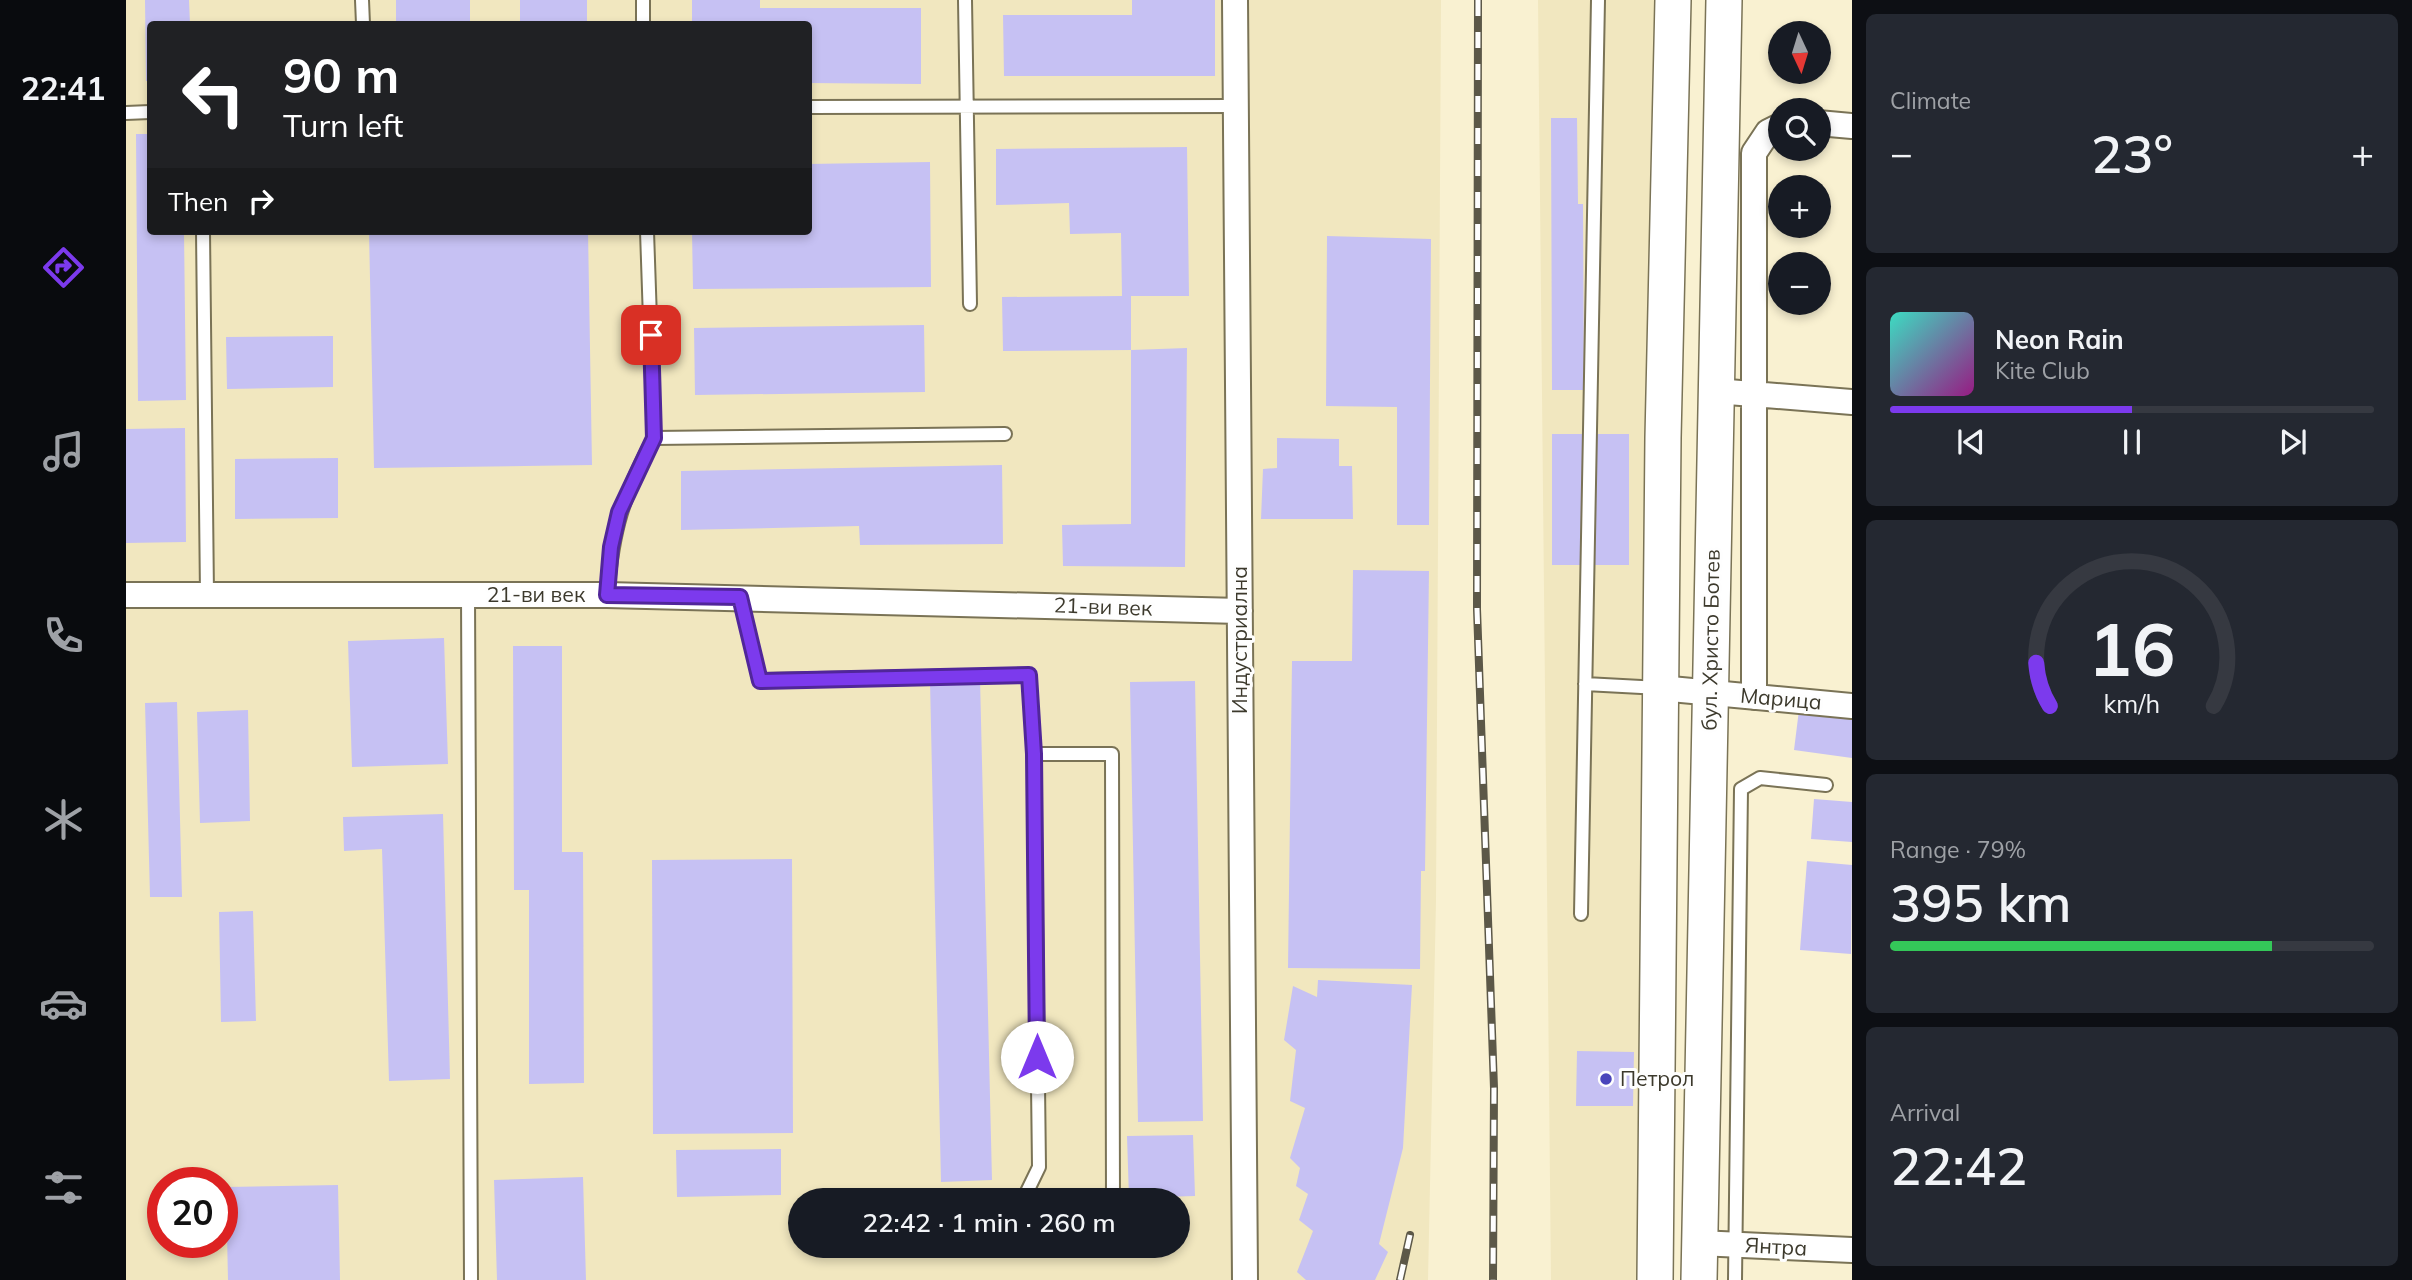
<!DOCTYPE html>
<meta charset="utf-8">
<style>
:root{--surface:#171b24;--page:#242831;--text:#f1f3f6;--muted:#9ea1a6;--line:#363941;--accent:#7c3aed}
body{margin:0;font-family:Mulish,sans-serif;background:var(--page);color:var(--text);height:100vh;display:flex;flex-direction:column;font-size:26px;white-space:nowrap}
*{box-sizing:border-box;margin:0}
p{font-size:23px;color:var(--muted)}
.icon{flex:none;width:38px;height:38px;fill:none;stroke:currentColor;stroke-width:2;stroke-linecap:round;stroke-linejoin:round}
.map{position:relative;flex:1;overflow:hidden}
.details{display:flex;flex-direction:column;gap:14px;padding:14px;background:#0d0f14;width:560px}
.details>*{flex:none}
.hud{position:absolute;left:21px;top:21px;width:665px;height:214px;border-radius:7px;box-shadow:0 4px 10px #0003;background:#202124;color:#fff;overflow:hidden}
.needle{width:46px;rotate:176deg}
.controls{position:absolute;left:1642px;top:21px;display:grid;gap:14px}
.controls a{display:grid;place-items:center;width:63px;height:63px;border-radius:50%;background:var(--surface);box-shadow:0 4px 10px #0003;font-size:35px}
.speed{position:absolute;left:21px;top:1167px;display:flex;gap:14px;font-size:35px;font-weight:700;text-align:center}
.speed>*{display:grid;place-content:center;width:91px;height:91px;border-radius:50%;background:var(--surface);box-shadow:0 4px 10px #0003;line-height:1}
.speed .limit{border:10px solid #d22;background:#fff;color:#111}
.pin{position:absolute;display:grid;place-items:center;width:60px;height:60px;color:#fff;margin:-30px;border-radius:14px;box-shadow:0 4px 10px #0006}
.me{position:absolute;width:77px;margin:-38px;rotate:0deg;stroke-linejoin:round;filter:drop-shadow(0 0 5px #0008)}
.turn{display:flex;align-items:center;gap:24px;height:147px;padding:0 21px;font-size:32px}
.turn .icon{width:91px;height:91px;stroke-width:2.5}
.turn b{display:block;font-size:49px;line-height:60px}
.then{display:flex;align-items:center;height:66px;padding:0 21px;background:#0003;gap:14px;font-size:26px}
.big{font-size:52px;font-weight:600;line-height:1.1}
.details .widget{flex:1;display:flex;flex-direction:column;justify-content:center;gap:10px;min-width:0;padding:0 24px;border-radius:10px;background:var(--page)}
.details .dial{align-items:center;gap:0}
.dial svg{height:182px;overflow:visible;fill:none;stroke:var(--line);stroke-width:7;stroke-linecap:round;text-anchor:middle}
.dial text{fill:var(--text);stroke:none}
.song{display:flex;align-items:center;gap:21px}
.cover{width:84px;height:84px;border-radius:10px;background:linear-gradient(135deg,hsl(170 70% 55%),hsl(310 70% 35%))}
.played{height:7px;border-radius:4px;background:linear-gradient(90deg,var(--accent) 50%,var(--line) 50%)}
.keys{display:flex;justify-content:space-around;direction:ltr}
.heat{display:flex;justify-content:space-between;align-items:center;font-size:38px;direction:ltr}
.charge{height:10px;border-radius:5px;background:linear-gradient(90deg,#34c759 79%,var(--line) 0)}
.trip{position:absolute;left:662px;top:1188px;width:402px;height:70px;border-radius:35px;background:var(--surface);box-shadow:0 4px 10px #0003;font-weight:600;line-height:70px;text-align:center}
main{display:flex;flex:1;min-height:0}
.tabs{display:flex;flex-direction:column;width:126px;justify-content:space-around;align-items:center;background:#090b0e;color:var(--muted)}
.tabs .icon{width:49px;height:49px}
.tabs .on{color:var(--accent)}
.tabs b{font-size:32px;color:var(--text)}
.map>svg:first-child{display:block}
.built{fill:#f1e7bf;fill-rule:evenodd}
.building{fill:#c6c1f3}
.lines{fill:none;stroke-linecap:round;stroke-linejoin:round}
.service-casing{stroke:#7a7356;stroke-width:16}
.minor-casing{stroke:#7a7356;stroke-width:28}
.secondary-casing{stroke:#7a7356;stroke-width:38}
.service{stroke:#fff;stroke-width:12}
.minor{stroke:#fff;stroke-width:24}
.secondary{stroke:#fff;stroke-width:35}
.rail-casing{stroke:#5c5848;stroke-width:8}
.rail{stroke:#fefefe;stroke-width:5;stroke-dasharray:16;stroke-linecap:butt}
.route-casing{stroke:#51269a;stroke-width:18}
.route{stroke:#7c3aed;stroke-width:12}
.poi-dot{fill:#4a45bb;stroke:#fefefe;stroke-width:2.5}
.labels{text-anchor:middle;stroke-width:6;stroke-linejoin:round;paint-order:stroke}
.street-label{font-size:21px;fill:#3c392c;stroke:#fefefe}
.poi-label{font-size:21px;fill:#3c392c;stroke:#fefefe;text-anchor:start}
</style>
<main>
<nav class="tabs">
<b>22:41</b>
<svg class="icon on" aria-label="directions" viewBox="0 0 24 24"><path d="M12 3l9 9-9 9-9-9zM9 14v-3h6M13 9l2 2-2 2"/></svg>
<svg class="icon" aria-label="music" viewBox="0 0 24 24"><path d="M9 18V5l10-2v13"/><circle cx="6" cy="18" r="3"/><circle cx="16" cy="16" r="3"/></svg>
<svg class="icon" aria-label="phone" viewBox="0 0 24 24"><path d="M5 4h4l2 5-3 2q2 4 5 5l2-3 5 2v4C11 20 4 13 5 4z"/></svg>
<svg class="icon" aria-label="climate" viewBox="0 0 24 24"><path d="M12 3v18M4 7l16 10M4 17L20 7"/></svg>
<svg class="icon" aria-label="car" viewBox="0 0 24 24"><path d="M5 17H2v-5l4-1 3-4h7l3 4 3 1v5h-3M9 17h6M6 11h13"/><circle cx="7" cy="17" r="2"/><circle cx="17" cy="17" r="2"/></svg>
<svg class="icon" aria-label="filters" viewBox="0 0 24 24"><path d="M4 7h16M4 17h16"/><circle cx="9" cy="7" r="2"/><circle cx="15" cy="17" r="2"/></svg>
</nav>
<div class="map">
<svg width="1726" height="1280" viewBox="0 0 1726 1280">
<rect width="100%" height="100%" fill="#f9f1d1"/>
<!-- built -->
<path class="built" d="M 0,0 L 1315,0 L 1310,901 L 1302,1280 L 0,1280 ZM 24,24 L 682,24 L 682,231 L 24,231 ZM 37,1183 L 96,1183 L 96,1242 L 37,1242 ZM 674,1200 L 1052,1200 L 1052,1246 L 674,1246 Z
M 1412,0 L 1531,0 L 1518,1280 L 1425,1280 Z"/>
<!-- building -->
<path class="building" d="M 19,0 L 63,0 L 64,24 L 24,24 L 24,81 L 20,81 Z
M 270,0 L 344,0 L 344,24 L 270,24 Z
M 394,0 L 461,0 L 461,24 L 394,24 Z
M 566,0 L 634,0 L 634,8 L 795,8 L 795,84 L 682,83 L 682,24 L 566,24 Z
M 1006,0 L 1089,0 L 1089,76 L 878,76 L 877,15 L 1006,15 Z
M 1425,118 L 1451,118 L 1452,204 L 1457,204 L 1458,390 L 1426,390 Z
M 10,134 L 24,134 L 24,231 L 58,231 L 60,400 L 12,401 Z
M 1061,147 L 1063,296 L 1005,296 L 1005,350 L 877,351 L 876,297 L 996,296 L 995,233 L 944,234 L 943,203 L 870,205 L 870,149 Z
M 804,162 L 805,287 L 567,289 L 566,231 L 682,231 L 682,164 Z
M 243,231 L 462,231 L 466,465 L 248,468 Z
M 1201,236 L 1305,239 L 1303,525 L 1271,525 L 1271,407 L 1200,406 Z
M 798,325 L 799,392 L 569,395 L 568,328 Z
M 207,336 L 207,387 L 101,389 L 100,337 Z
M 1061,348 L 1059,567 L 937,566 L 936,525 L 1005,524 L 1005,350 Z
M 59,428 L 60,542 L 0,543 L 0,429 Z
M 1426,434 L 1503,434 L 1503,565 L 1426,565 Z
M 1151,438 L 1213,439 L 1213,466 L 1226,466 L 1227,519 L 1135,519 L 1137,469 L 1151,468 Z
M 212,458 L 212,518 L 109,519 L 109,459 Z
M 876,465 L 877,544 L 734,545 L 733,526 L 555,530 L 555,471 Z
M 1227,570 L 1303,571 L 1299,871 L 1295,871 L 1294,969 L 1162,968 L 1166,661 L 1226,661 Z
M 318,638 L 322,764 L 226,767 L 222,641 Z
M 387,646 L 436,646 L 436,852 L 457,852 L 458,1083 L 403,1084 L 403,890 L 388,890 Z
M 854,679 L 866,1180 L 815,1182 L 804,681 Z
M 1069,681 L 1077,1121 L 1012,1122 L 1004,682 Z
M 51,702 L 56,897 L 24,897 L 19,703 Z
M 122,710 L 124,821 L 74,823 L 71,712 Z
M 1673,710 L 1726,718 L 1726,758 L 1668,750 Z
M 1688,799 L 1726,802 L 1726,842 L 1685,839 Z
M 317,814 L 324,1079 L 263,1081 L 256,849 L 218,851 L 217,817 Z
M 666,859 L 667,1133 L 527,1134 L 526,860 Z
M 1681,861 L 1726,865 L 1725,954 L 1674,950 Z
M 127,911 L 130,1021 L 95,1022 L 93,912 Z
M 1192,980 L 1286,985 L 1277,1148 L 1253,1244 L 1262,1252 L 1249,1280 L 1180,1280 L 1171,1272 L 1187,1231 L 1173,1220 L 1182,1194 L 1170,1186 L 1174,1168 L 1164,1158 L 1179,1108 L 1164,1101 L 1170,1050 L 1158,1040 L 1167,986 L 1191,997 Z
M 1451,1051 L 1508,1052 L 1507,1106 L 1450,1106 Z
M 1067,1135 L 1069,1196 L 1003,1198 L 1001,1136 Z
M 655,1149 L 655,1195 L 551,1197 L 550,1150 Z
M 457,1177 L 460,1280 L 371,1280 L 368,1180 Z
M 212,1185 L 214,1280 L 102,1280 L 100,1187 Z"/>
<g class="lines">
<!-- service casing -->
<g class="service-casing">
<path id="service" d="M 236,0 L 237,24
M 517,0 L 517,24
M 839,0 L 844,304
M 682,107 L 1109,106
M 0,113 L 24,112
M 77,231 L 81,595
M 521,231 L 528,438 L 879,434
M 342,594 L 345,1280
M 481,595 C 487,527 496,499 528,438
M 614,597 L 634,680 L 903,675 L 908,754 L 913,1167 L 897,1200
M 1459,684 L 1534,688
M 908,754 L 986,754 L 987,1200
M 1455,914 L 1472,0
M 1609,1280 L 1615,789 L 1634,778 L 1700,785"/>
</g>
<!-- minor casing -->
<g class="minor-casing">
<path id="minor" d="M 1109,0 L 1119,1280
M 1692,123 L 1726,126
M 1590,391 L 1726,402
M 0,595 L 481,595 L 1114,611
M 1534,688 L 1726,706
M 1628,697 L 1628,153 L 1642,132 L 1654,126
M 1573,1243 L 1726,1250"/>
</g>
<!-- secondary casing -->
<g class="secondary-casing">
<path id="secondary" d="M 1529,1280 L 1537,438 L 1547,0
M 1573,1280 L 1598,0"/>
</g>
<!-- service -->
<use href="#service" class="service"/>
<!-- minor -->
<use href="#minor" class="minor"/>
<!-- secondary -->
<use href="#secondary" class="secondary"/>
<!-- rail casing -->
<g class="rail-casing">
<path id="rail" d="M 1352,0 L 1351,609 L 1368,1088 L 1367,1280
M 1274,1280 L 1284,1235"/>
</g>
<!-- rail -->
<use href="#rail" class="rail"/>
</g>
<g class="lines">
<!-- route casing -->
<g class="route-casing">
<path id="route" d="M 525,335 L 528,438 L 493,512 L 485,547 L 481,595 L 614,597 L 634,681 L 903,675 L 908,754 L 911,1057"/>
</g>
<!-- route -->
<use href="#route" class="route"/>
</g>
<!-- markers -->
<circle class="poi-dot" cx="1480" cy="1079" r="7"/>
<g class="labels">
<!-- street labels -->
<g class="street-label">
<text x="410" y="602">21-ви век</text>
<text transform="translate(977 607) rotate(2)" y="7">21-ви век</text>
<text transform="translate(1114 640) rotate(-90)" y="7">Индустриална</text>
<text transform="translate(1585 640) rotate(-89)" y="7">бул. Христо Ботев</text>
<text transform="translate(1655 699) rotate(5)" y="7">Марица</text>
<text transform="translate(1650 1247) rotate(3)" y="7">Янтра</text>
</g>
<!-- poi labels -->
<g class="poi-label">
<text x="1494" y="1086">Петрол</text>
</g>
</g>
</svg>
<div class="controls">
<a><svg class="needle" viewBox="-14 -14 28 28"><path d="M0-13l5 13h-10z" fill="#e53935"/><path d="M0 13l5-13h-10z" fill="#9ea1a6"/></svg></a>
<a><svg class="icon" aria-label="search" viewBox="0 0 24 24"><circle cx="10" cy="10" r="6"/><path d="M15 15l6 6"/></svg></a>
<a>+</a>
<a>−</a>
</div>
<div class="speed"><div class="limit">20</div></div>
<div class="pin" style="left:525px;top:335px;background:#d93025"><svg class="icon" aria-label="arrive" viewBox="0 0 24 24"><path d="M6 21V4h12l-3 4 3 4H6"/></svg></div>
<svg class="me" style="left:911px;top:1057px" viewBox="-20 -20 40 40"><circle r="19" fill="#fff"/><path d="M0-13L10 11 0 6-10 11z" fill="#7c3aed"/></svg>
<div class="trip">22:42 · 1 min · 260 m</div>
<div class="hud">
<div class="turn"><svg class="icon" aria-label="left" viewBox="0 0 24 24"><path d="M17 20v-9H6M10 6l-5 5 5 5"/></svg><div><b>90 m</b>Turn left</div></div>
<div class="then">Then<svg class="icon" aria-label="right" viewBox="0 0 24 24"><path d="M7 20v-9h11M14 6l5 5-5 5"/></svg></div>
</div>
</div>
<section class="details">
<div class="widget"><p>Climate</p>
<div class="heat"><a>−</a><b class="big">23°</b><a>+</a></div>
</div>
<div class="widget">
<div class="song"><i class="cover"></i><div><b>Neon Rain</b><p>Kite Club</p></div></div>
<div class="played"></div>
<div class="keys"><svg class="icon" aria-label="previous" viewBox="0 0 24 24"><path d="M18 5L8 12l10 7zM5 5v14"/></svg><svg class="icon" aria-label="pause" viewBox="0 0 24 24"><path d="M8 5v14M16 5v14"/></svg><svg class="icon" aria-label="next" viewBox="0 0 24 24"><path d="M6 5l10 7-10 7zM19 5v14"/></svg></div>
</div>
<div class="widget dial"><svg viewBox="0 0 100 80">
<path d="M14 69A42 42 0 1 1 86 69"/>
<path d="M14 69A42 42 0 0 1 8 50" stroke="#7c3aed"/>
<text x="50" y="56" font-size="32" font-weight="700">16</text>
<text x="50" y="72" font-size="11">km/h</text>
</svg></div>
<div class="widget"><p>Range · 79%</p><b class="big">395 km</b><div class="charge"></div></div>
<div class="widget"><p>Arrival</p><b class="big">22:42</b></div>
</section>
</main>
